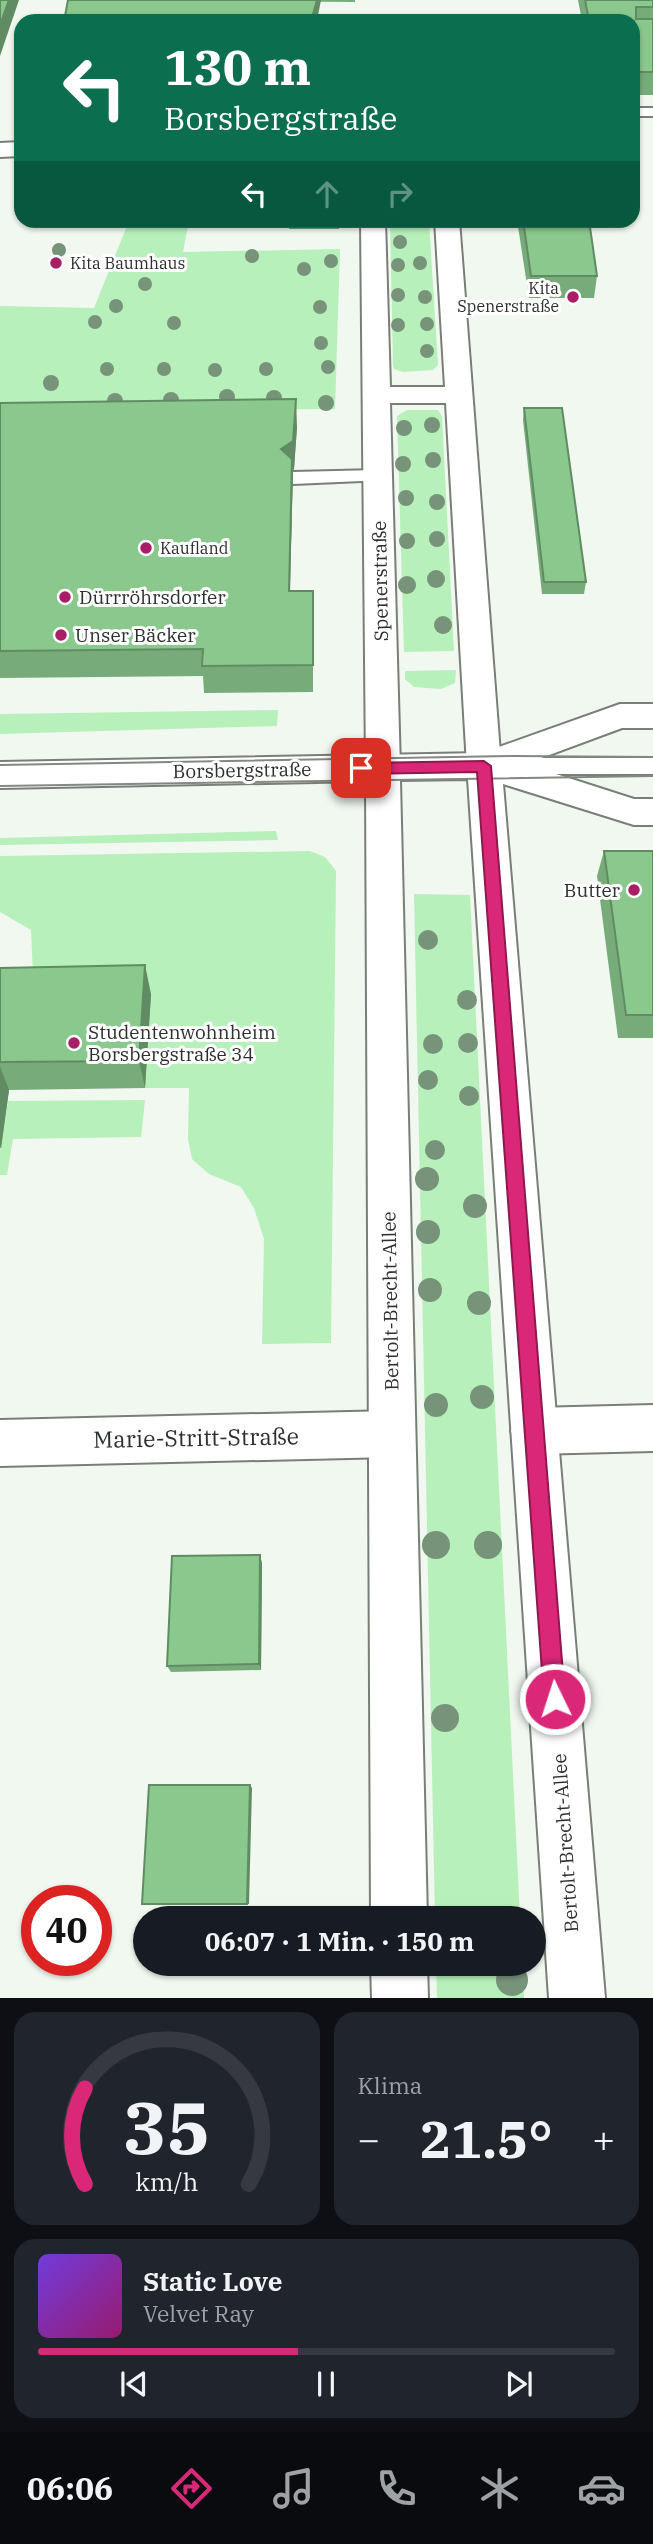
<!DOCTYPE html>
<html lang="de">
<meta charset="utf-8">
<style>
:root{--surface:#171b24;--page:#20242c;--text:#f1f3f6;--muted:#9ea1a6;--line:#363941;--accent:#db2777}
body{margin:0;font-family:"IBM Plex Serif",serif;background:var(--page);color:var(--text);height:100vh;display:flex;flex-direction:column;font-size:26px;white-space:nowrap}
*{box-sizing:border-box;margin:0}
p{font-size:23px;color:var(--muted)}
.icon{flex:none;width:38px;height:38px;fill:none;stroke:currentColor;stroke-width:2;stroke-linecap:round;stroke-linejoin:round}
.map{position:relative;height:1998px;overflow:hidden}
.drawer{display:flex;flex-direction:column;gap:14px;padding:14px;background:#0d0f14;flex:1}
.drawer>*{flex:none}
.banner{position:absolute;left:14px;top:14px;width:626px;height:214px;border-radius:21px;box-shadow:0 2px 5px #0004;background:#0b6e4f;color:#fff;overflow:hidden}
.speed{position:absolute;left:21px;top:1885px;display:flex;gap:14px;font-size:35px;font-weight:700;text-align:center}
.speed>*{display:grid;place-content:center;width:91px;height:91px;border-radius:50%;background:var(--surface);box-shadow:0 2px 5px #0004;line-height:1}
.speed .limit{border:10px solid #d22;background:#fff;color:#111}
.pin{position:absolute;display:grid;place-items:center;width:60px;height:60px;color:#fff;margin:-30px;border-radius:14px;box-shadow:0 4px 10px #0006}
.me{position:absolute;width:77px;margin:-38px;rotate:356deg;stroke-linejoin:round;filter:drop-shadow(0 0 5px #0008)}
.turn{display:flex;align-items:center;gap:24px;height:147px;padding:0 35px;font-size:32px}
.turn .icon{width:91px;height:91px;stroke-width:2.5}
.turn b{display:block;font-size:49px;line-height:60px}
.lanes{display:flex;align-items:center;height:66px;padding:0 35px;background:#0003;justify-content:center;gap:35px;direction:ltr}
.lanes .off{opacity:.35}
.big{font-size:52px;font-weight:700;line-height:1.1}
.drawer .widget{flex:1;display:flex;flex-direction:column;justify-content:center;gap:10px;min-width:0;padding:0 24px;border-radius:21px;background:var(--page)}
.drawer .dial{align-items:center;gap:0}
.dial svg{height:182px;overflow:visible;fill:none;stroke:var(--line);stroke-width:7;stroke-linecap:round;text-anchor:middle}
.dial text{fill:var(--text);stroke:none}
.song{display:flex;align-items:center;gap:21px}
.cover{width:84px;height:84px;border-radius:10px;background:linear-gradient(135deg,hsl(260 70% 55%),hsl(320 70% 35%))}
.played{height:7px;border-radius:4px;background:linear-gradient(90deg,var(--accent) 45%,var(--line) 45%)}
.keys{display:flex;justify-content:space-around;direction:ltr}
.heat{display:flex;justify-content:space-between;align-items:center;font-size:38px;direction:ltr}
.drawer .tiles{flex:1;display:grid;gap:14px;grid-template-columns:1fr 1fr}
.widget:last-child{grid-column:span 2}
.trip{position:absolute;left:133px;top:1906px;width:413px;height:70px;border-radius:35px;background:var(--surface);box-shadow:0 2px 5px #0004;font-weight:700;line-height:70px;text-align:center}
.menu{display:flex;height:112px;justify-content:space-around;align-items:center;background:#090b0e;color:var(--muted)}
.menu .icon{width:49px;height:49px}
.menu .on{color:var(--accent)}
.menu b{font-size:32px;color:var(--text)}
.map>svg:first-child{display:block}
.green{fill:#b7f0ba}
.lines{fill:none;stroke-linecap:round;stroke-linejoin:round}
.lane-casing{stroke:#787f78;stroke-width:4}
.street-casing{stroke:#787f78;stroke-width:4}
.secondary-casing{stroke:#787f78;stroke-width:4}
.lane{fill:#fff;fill-rule:evenodd}
.street{fill:#fff;fill-rule:evenodd}
.secondary{fill:#fff;fill-rule:evenodd}
.tram{stroke:#838883;stroke-width:2}
.tree{fill:#77937a}
.wall{fill:#77ac7a}
.shaded-wall{fill:#618c63}
.building{fill:#8ac88e;stroke:#618c63;stroke-width:2}
.route{fill:#db2777;stroke:#8e194d;stroke-width:2}
.poi-dot{fill:#a81f65;stroke:#fff;stroke-width:2.5}
.labels{text-anchor:middle;stroke-width:6;stroke-linejoin:round;paint-order:stroke}
.far-poi-label{font-size:16px;fill:#2d312e;stroke:#fff;text-anchor:start}
.street-label{font-size:19px;fill:#2d312e;stroke:#fff}
.poi-label{font-size:19px;fill:#2d312e;stroke:#fff;text-anchor:start}
.near-street-label{font-size:23px;fill:#2d312e;stroke:#fff}
</style>
<div class="map">
<svg width="653" height="1998" viewBox="0 0 653 1998">
<rect width="100%" height="100%" fill="#f0f8f0"/>
<!-- green -->
<path class="green" d="M 129,221 L 189,221 L 183,252 L 340,249 L 335,409 L 0,411 L 0,306 L 94,308 Z
M 390,221 L 429,221 L 438,365 L 433,370 L 403,372 L 394,369 L 393,365 Z
M 407,410 L 438,410 L 442,416 L 454,651 L 404,652 L 397,416 Z
M 456,670 L 455,683 L 441,689 L 414,687 L 405,679 L 405,671 Z
M 278,710 L 277,726 L 0,734 L 0,714 Z
M 276,831 L 278,840 L 0,845 L 0,838 Z
M 310,851 L 325,857 L 336,871 L 331,1343 L 262,1344 L 264,1239 L 254,1208 L 241,1187 L 209,1174 L 192,1159 L 188,1139 L 189,1088 L 145,1088 L 34,996 L 31,930 L 0,912 L 0,856 Z
M 414,894 L 470,895 L 520,1918 L 435,1918 Z
M 145,1100 L 141,1137 L 13,1139 L 7,1175 L 0,1175 L 0,1148 L 8,1101 Z
M 436,1964 L 523,1964 L 524,1998 L 437,1998 Z"/>
<g class="lines">
<!-- lane casing -->
<g class="lane-casing">
<path id="lane" d="M 634,108 L 653,108 L 653,116 L 634,116 Z
M 378,470 L 387,476 L 385,480 L 293,484 L 284,478 L 293,472 Z
M 498,758 L 653,758 L 653,774 L 498,774 L 490,772 L 487,766 L 490,760 Z"/>
</g>
<!-- street casing -->
<g class="street-casing">
<path id="street" d="M 21,142 L 21,156 L 0,157 L 0,143 Z
M 361,220 L 385,220 L 390,387 L 445,387 L 435,220 L 459,220 L 501,766 L 496,775 L 484,779 L 472,775 L 467,766 L 446,403 L 390,403 L 400,768 L 395,777 L 383,781 L 371,777 L 366,768 Z
M 653,1405 L 653,1451 L 534,1454 L 518,1447 L 511,1431 L 518,1415 L 534,1408 Z
M 392,1411 L 408,1418 L 415,1434 L 408,1450 L 392,1457 L 0,1466 L 0,1420 Z"/>
</g>
<!-- secondary casing -->
<g class="secondary-casing">
<path id="secondary" d="M 620,704 L 653,704 L 653,728 L 622,728 L 525,764 L 634,799 L 653,799 L 653,825 L 634,825 L 503,784 L 605,1998 L 549,1998 L 468,779 L 400,780 L 427,1918 L 371,1918 L 366,781 L 0,788 L 0,762 L 482,753 Z
M 371,1964 L 427,1964 L 428,1998 L 372,1998 Z"/>
</g>
<!-- lane -->
<use href="#lane" class="lane"/>
<!-- street -->
<use href="#street" class="street"/>
<!-- secondary -->
<use href="#secondary" class="secondary"/>
<!-- tram -->
<path class="tram" d="M 0,765 L 514,756 L 653,757
M 0,786 L 653,776"/>
</g>
<!-- trees -->
<g class="tree">
<circle cx="400" cy="242" r="7"/>
<circle cx="59" cy="250" r="7"/>
<circle cx="252" cy="256" r="7"/>
<circle cx="331" cy="261" r="7"/>
<circle cx="420" cy="263" r="7"/>
<circle cx="398" cy="265" r="7"/>
<circle cx="304" cy="269" r="7"/>
<circle cx="145" cy="284" r="7"/>
<circle cx="398" cy="295" r="7"/>
<circle cx="425" cy="297" r="7"/>
<circle cx="116" cy="306" r="7"/>
<circle cx="320" cy="307" r="7"/>
<circle cx="95" cy="322" r="7"/>
<circle cx="174" cy="323" r="7"/>
<circle cx="427" cy="324" r="7"/>
<circle cx="398" cy="325" r="7"/>
<circle cx="321" cy="343" r="7"/>
<circle cx="427" cy="351" r="7"/>
<circle cx="328" cy="367" r="7"/>
<circle cx="107" cy="369" r="7"/>
<circle cx="164" cy="369" r="7"/>
<circle cx="266" cy="369" r="7"/>
<circle cx="215" cy="370" r="7"/>
<circle cx="51" cy="383" r="8"/>
<circle cx="227" cy="397" r="8"/>
<circle cx="274" cy="398" r="8"/>
<circle cx="171" cy="400" r="8"/>
<circle cx="115" cy="401" r="8"/>
<circle cx="326" cy="403" r="8"/>
<circle cx="432" cy="425" r="8"/>
<circle cx="404" cy="428" r="8"/>
<circle cx="433" cy="460" r="8"/>
<circle cx="403" cy="464" r="8"/>
<circle cx="406" cy="498" r="8"/>
<circle cx="437" cy="502" r="8"/>
<circle cx="437" cy="539" r="8"/>
<circle cx="407" cy="541" r="8"/>
<circle cx="436" cy="579" r="9"/>
<circle cx="407" cy="585" r="9"/>
<circle cx="443" cy="625" r="9"/>
<circle cx="428" cy="940" r="10"/>
<circle cx="467" cy="1000" r="10"/>
<circle cx="468" cy="1043" r="10"/>
<circle cx="433" cy="1044" r="10"/>
<circle cx="428" cy="1080" r="10"/>
<circle cx="469" cy="1096" r="10"/>
<circle cx="435" cy="1150" r="10"/>
<circle cx="427" cy="1179" r="12"/>
<circle cx="475" cy="1206" r="12"/>
<circle cx="428" cy="1232" r="12"/>
<circle cx="430" cy="1290" r="12"/>
<circle cx="479" cy="1303" r="12"/>
<circle cx="482" cy="1397" r="12"/>
<circle cx="436" cy="1405" r="12"/>
<circle cx="436" cy="1545" r="14"/>
<circle cx="488" cy="1545" r="14"/>
<circle cx="445" cy="1718" r="14"/>
<circle cx="512" cy="1980" r="16"/>
</g>
<!-- wall -->
<path class="wall" d="M 68,0 L 355,0 L 355,2 Z
M 578,0 L 653,0 L 653,95 L 634,95 L 634,21 L 582,21 Z
M 288,220 L 339,220 L 339,229 L 289,229 Z
M 517,220 L 589,220 L 597,276 L 594,298 L 529,298 Z
M 0,403 L 297,427 L 294,469 L 293,470 L 290,591 L 313,591 L 313,692 L 204,693 L 203,676 L 0,678 Z
M 524,408 L 586,582 L 584,594 L 542,594 L 523,420 Z
M 604,851 L 653,851 L 653,1038 L 618,1038 L 597,876 Z
M 0,968 L 151,994 L 145,1088 L 9,1090 L 1,1148 L 0,1148 Z
M 260,1555 L 262,1564 L 261,1670 L 171,1672 L 167,1666 Z"/>
<!-- shaded-wall -->
<path class="shaded-wall" d="M 9,0 L 19,0 L 0,56 L 0,25 Z
M 317,0 L 321,0 L 317,21 L 311,21 Z
M 296,399 L 297,427 L 294,469 L 293,470 L 289,618 L 281,449 Z
M 145,965 L 151,994 L 145,1088 L 139,1061 Z
M 0,1066 L 9,1090 L 1,1148 L 0,1145 Z
M 260,1555 L 262,1564 L 261,1670 L 259,1664 Z
M 250,1785 L 252,1788 L 249,1904 L 247,1904 Z"/>
<!-- building -->
<path class="building" d="M 0,0 L 9,0 L 0,25 Z
M 68,0 L 317,0 L 311,21 L 64,21 Z
M 585,0 L 653,0 L 653,7 L 636,7 L 636,19 L 653,19 L 653,72 L 634,72 L 634,21 L 589,21 Z
M 523,220 L 589,220 L 597,276 L 531,276 Z
M 296,399 L 293,441 L 281,449 L 292,459 L 289,591 L 313,591 L 313,665 L 202,666 L 203,649 L 0,651 L 0,403 Z
M 524,408 L 562,408 L 586,582 L 544,582 Z
M 604,851 L 653,851 L 653,1015 L 626,1015 Z
M 145,965 L 139,1061 L 0,1062 L 0,968 Z
M 260,1555 L 259,1664 L 167,1666 L 172,1556 Z
M 149,1785 L 250,1785 L 247,1904 L 142,1904 Z"/>
<!-- route -->
<path class="route" d="M 484,761 L 491,766 L 565,1699 L 562,1707 L 555,1710 L 547,1707 L 544,1699 L 477,772 L 361,774 L 354,768 L 361,763 Z"/>
<!-- markers -->
<g class="poi-dot">
<circle cx="56" cy="263" r="7"/>
<circle cx="573" cy="297" r="7"/>
<circle cx="146" cy="548" r="7"/>
<circle cx="65" cy="597" r="7"/>
<circle cx="61" cy="635" r="7"/>
<circle cx="634" cy="890" r="7"/>
<circle cx="74" cy="1043" r="7"/>
</g>
<g class="labels">
<!-- far-poi labels -->
<g class="far-poi-label">
<text x="70" y="269">Kita Baumhaus</text>
<text x="559" y="294" text-anchor="end">Kita<tspan x="559" dy="18">Spenerstraße</tspan></text>
<text x="160" y="554">Kaufland</text>
</g>
<!-- street labels -->
<g class="street-label">
<text transform="translate(380 581) rotate(-91)" y="7">Spenerstraße</text>
<text transform="translate(242 770) rotate(-1)" y="7">Borsbergstraße</text>
<text transform="translate(390 1301) rotate(-91)" y="7">Bertolt-Brecht-Allee</text>
<text transform="translate(565 1843) rotate(-94)" y="7">Bertolt-Brecht-Allee</text>
</g>
<!-- poi labels -->
<g class="poi-label">
<text x="79" y="604">Dürrröhrsdorfer</text>
<text x="75" y="642">Unser Bäcker</text>
<text x="620" y="897" text-anchor="end">Butter</text>
<text x="88" y="1039">Studentenwohnheim<tspan x="88" dy="22">Borsbergstraße 34</tspan></text>
</g>
<!-- near-street labels -->
<g class="near-street-label">
<text transform="translate(196 1438) rotate(-1)" y="8">Marie-Stritt-Straße</text>
</g>
</g>
</svg>
<div class="speed"><div class="limit">40</div></div>
<div class="pin" style="left:361px;top:768px;background:#d93025"><svg class="icon" aria-label="arrive" viewBox="0 0 24 24"><path d="M6 21V4h12l-3 4 3 4H6"/></svg></div>
<svg class="me" style="left:555px;top:1699px" viewBox="-20 -20 40 40"><circle r="17" fill="#db2777" stroke="#fff" stroke-width="3"/><path d="M0-11L8 9 0 5-8 9z" fill="#fff"/></svg>
<div class="trip">06:07 · 1 Min. · 150 m</div>
<div class="banner">
<div class="turn"><svg class="icon" aria-label="left" viewBox="0 0 24 24"><path d="M17 20v-9H6M10 6l-5 5 5 5"/></svg><div><b>130 m</b>Borsbergstraße</div></div>
<div class="lanes"><svg class="icon" aria-label="left" viewBox="0 0 24 24"><path d="M17 20v-9H6M10 6l-5 5 5 5"/></svg><svg class="icon off" aria-label="ahead" viewBox="0 0 24 24"><path d="M12 20V5M6 11l6-6 6 6"/></svg><svg class="icon off" aria-label="right" viewBox="0 0 24 24"><path d="M7 20v-9h11M14 6l5 5-5 5"/></svg></div>
</div>
</div>
<section class="drawer">
<div class="tiles">
<div class="widget dial"><svg viewBox="0 0 100 80">
<path d="M14 69A42 42 0 1 1 86 69"/>
<path d="M14 69A42 42 0 0 1 14 27" stroke="#db2777"/>
<text x="50" y="56" font-size="32" font-weight="700">35</text>
<text x="50" y="72" font-size="11">km/h</text>
</svg></div>
<div class="widget"><p>Klima</p>
<div class="heat"><a>−</a><b class="big">21.5°</b><a>+</a></div>
</div>
<div class="widget">
<div class="song"><i class="cover"></i><div><b>Static Love</b><p>Velvet Ray</p></div></div>
<div class="played"></div>
<div class="keys"><svg class="icon" aria-label="previous" viewBox="0 0 24 24"><path d="M18 5L8 12l10 7zM5 5v14"/></svg><svg class="icon" aria-label="pause" viewBox="0 0 24 24"><path d="M8 5v14M16 5v14"/></svg><svg class="icon" aria-label="next" viewBox="0 0 24 24"><path d="M6 5l10 7-10 7zM19 5v14"/></svg></div>
</div>
</div>
</section>
<nav class="menu">
<b>06:06</b>
<svg class="icon on" aria-label="directions" viewBox="0 0 24 24"><path d="M12 3l9 9-9 9-9-9zM9 14v-3h6M13 9l2 2-2 2"/></svg>
<svg class="icon" aria-label="music" viewBox="0 0 24 24"><path d="M9 18V5l10-2v13"/><circle cx="6" cy="18" r="3"/><circle cx="16" cy="16" r="3"/></svg>
<svg class="icon" aria-label="phone" viewBox="0 0 24 24"><path d="M5 4h4l2 5-3 2q2 4 5 5l2-3 5 2v4C11 20 4 13 5 4z"/></svg>
<svg class="icon" aria-label="climate" viewBox="0 0 24 24"><path d="M12 3v18M4 7l16 10M4 17L20 7"/></svg>
<svg class="icon" aria-label="car" viewBox="0 0 24 24"><path d="M5 17H2v-5l4-1 3-4h7l3 4 3 1v5h-3M9 17h6M6 11h13"/><circle cx="7" cy="17" r="2"/><circle cx="17" cy="17" r="2"/></svg>
</nav>
